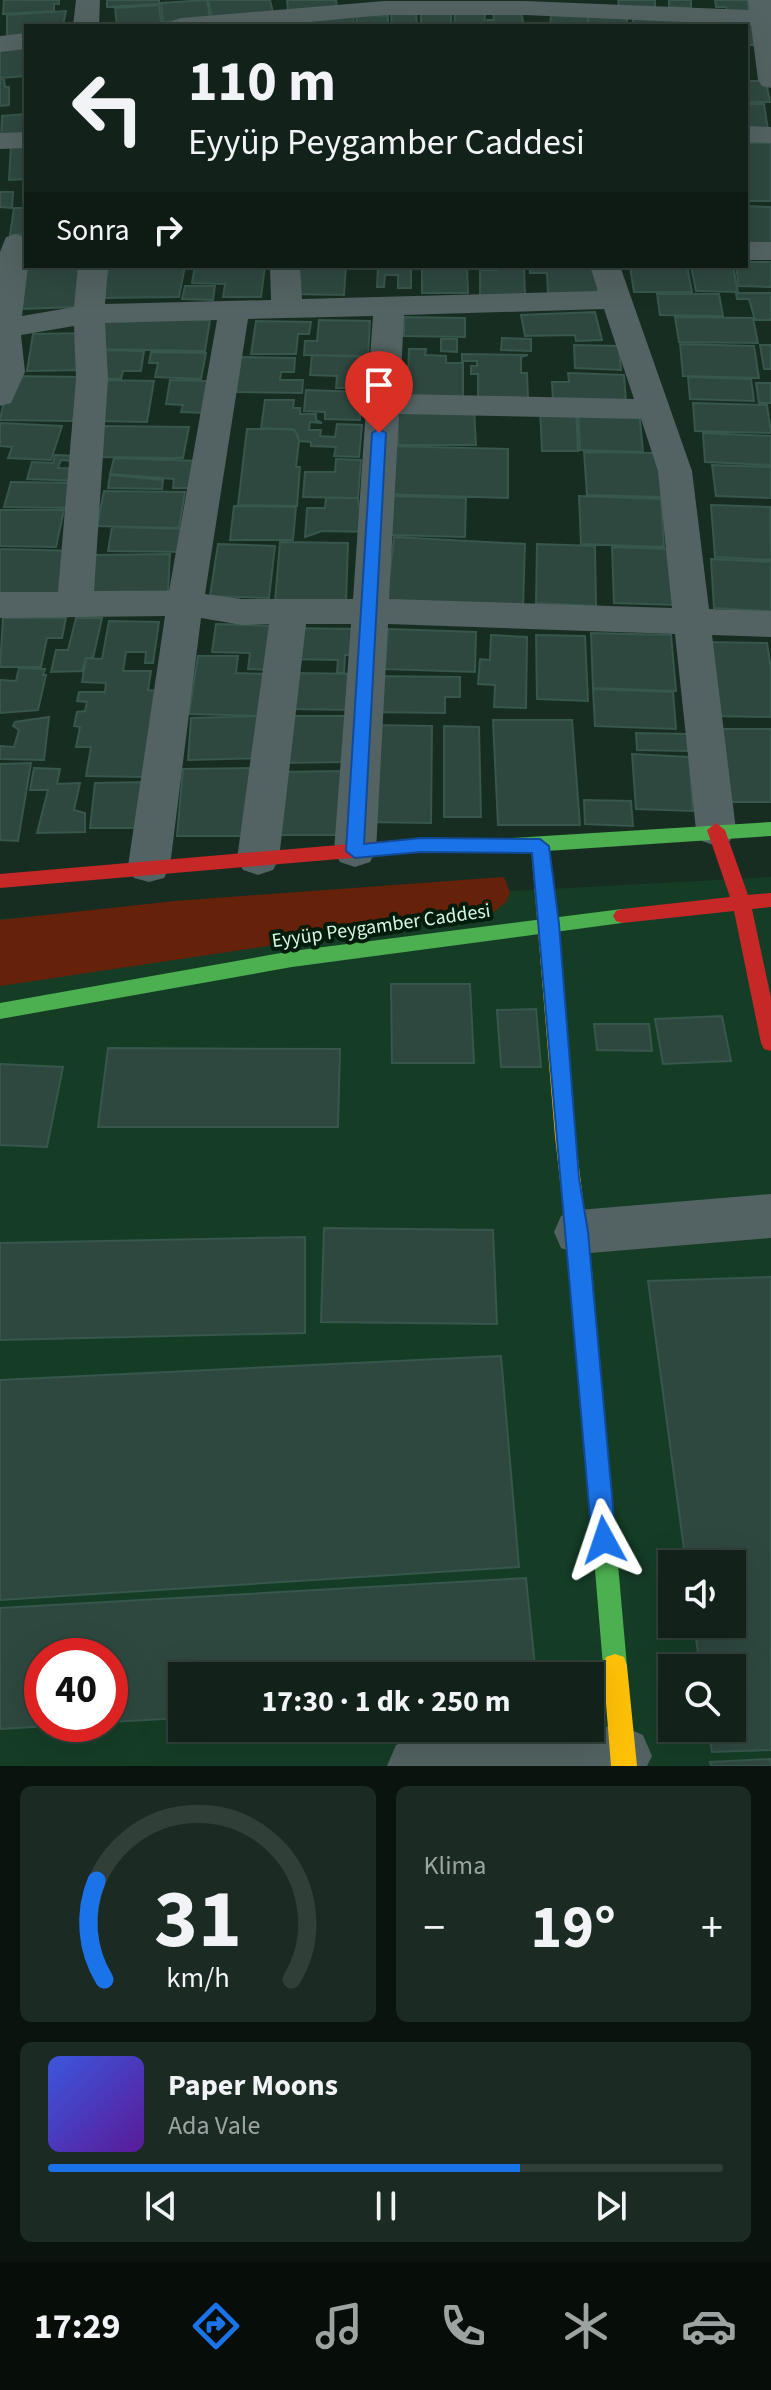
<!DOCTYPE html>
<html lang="tr">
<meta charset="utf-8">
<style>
:root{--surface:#12221a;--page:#1b2a23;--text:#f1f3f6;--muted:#9ca4a2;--line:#313f39;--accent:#1a73e8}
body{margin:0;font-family:"Source Sans 3",sans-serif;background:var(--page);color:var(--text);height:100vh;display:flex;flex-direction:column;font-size:30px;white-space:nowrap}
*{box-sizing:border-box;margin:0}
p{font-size:26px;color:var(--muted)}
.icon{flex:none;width:44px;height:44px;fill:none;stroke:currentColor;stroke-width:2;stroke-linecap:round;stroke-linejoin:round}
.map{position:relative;height:1766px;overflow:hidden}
.details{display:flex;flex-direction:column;gap:20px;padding:20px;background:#0a130e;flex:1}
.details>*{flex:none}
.hud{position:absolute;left:24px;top:24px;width:724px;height:244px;border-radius:0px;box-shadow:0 8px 32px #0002,0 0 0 2px var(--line);background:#12221a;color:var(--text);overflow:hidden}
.tools{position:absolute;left:658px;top:1550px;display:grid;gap:16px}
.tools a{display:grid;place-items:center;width:88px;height:88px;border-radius:0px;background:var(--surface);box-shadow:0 8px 32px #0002,0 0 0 2px var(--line);font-size:40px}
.speed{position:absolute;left:24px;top:1638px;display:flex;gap:16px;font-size:40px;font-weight:700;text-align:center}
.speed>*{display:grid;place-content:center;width:104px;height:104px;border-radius:50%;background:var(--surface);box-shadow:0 8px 32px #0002,0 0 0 2px var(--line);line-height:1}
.speed .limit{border:12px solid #d22;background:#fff;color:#111}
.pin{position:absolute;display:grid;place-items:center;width:68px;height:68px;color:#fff;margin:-82px -34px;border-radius:50% 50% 50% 0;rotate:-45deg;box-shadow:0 0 8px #0007}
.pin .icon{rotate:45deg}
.me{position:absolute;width:88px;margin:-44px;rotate:355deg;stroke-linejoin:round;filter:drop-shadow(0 0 6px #0008)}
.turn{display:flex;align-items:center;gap:28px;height:168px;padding:0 32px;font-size:36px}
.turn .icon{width:104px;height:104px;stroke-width:2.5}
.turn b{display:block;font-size:56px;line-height:68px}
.then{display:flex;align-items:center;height:76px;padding:0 32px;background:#0003;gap:16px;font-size:30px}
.big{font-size:60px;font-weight:700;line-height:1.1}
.details .tile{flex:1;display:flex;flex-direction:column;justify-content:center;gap:12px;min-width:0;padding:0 28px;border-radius:12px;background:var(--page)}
.details .dial{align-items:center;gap:0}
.dial svg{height:208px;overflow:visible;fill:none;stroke:var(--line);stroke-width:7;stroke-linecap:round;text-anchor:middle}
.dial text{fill:var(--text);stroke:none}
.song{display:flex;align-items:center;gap:24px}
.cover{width:96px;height:96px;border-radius:12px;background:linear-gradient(135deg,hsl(230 70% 55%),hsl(270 70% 35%))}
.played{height:8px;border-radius:4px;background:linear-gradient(90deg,var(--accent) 70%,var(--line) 70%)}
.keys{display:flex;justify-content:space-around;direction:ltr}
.heat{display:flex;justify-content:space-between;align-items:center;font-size:44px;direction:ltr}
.details .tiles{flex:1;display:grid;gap:20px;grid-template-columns:1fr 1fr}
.tile:last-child{grid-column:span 2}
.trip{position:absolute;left:168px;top:1662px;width:436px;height:80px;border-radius:0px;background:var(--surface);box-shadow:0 8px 32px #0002,0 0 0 2px var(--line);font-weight:700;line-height:80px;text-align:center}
.tab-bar{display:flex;height:128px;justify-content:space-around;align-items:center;background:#070e0a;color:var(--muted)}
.tab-bar .icon{width:56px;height:56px}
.tab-bar .current{color:var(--accent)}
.tab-bar b{font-size:36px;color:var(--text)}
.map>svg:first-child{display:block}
.built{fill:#153d26;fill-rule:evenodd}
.green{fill:#66210a}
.building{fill:#2e4840;stroke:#37564c;stroke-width:2}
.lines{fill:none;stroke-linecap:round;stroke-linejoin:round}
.street{fill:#536262;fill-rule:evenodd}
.fast{fill:#4caf50;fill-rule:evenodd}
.slow{fill:#ffc107;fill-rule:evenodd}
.jam{fill:#c62828;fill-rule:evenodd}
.route{fill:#1a73e8;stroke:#114b97;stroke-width:2}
.labels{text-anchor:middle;stroke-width:8;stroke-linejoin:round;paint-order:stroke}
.street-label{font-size:20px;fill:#d5f8e0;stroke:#001c0c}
</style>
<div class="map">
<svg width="771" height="1766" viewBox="0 0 771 1766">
<rect width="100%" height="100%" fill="#182d22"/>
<!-- built -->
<path class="built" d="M 771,877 L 771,1766 L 0,1766 L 0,919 ZM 672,1564 L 732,1564 L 732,1624 L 672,1624 ZM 42,1656 L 110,1656 L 110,1724 L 42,1724 ZM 672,1668 L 732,1668 L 732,1728 L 672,1728 ZM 182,1676 L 590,1676 L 590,1728 L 182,1728 Z"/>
<!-- green -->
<path class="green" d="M 504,877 L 510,893 L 506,902 L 494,912 L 0,986 L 0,920 L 175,901 Z"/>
<!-- building -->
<path class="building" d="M 4,0 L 59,0 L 59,4 L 54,4 L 54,11 L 3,14 Z
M 107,0 L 159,0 L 159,4 L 107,7 Z
M 207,0 L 210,19 L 163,22 L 161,3 Z
M 208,0 L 270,0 L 273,12 L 212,17 Z
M 287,0 L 336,0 L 337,8 L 288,10 Z
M 618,0 L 655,0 L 655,9 L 619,8 Z
M 669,0 L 691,0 L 691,8 L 669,7 Z
M 715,0 L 748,0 L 749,15 L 727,14 L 726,7 L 716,7 Z
M 159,5 L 161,23 L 117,26 L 115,8 Z
M 66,11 L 63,25 L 68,26 L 26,26 L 26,36 L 7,38 L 7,15 Z
M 493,12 L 521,12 L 524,26 L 488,26 L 487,20 L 494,20 Z
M 455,13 L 485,14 L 484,26 L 454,26 Z
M 391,14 L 416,14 L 417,26 L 392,26 Z
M 421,14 L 451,14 L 451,26 L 421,26 Z
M 357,15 L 388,16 L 388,26 L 356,25 Z
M 551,15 L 588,16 L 587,26 L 550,26 Z
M 589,15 L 627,17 L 627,26 L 588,26 Z
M 311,16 L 354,16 L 353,26 L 293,26 L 293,24 L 311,23 Z
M 633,17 L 674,19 L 674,26 L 633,26 Z
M 717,20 L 756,22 L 760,45 L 746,45 L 746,26 L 718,26 Z
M 26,47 L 26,76 L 0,78 L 0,49 Z
M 0,79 L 4,79 L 5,87 L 9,87 L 9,105 L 0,106 Z
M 746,81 L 766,81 L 770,102 L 746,102 Z
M 746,104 L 764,104 L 768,130 L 746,129 Z
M 26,114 L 26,136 L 1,138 L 2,116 Z
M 746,143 L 771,143 L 771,201 L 746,201 Z
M 26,144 L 26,179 L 9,180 L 11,145 Z
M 0,192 L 13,192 L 12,208 L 0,207 Z
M 746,206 L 771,207 L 771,244 L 746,243 Z
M 14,208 L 26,208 L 26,234 L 10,235 Z
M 746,262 L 771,262 L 771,287 L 739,286 L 736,266 L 746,266 Z
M 27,266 L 79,266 L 76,307 L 21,309 Z
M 109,266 L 185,266 L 179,297 L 102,298 Z
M 195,266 L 265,266 L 261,297 L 223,297 L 225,284 L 192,283 Z
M 294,266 L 346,266 L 344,295 L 292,294 Z
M 378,266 L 411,266 L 411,288 L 398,288 L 398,275 L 385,275 L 384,287 L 377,287 Z
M 422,266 L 467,266 L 468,293 L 422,293 Z
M 497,266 L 524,266 L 525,296 L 480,295 L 480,270 L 497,270 Z
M 530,266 L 596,266 L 598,294 L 548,293 L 547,273 L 530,273 Z
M 630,266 L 687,266 L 692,292 L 634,292 Z
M 691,266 L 733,266 L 738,292 L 696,291 Z
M 185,286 L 215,286 L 213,300 L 182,299 Z
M 736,293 L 771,293 L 771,320 L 755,320 L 749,299 L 737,299 Z
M 657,294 L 719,294 L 723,316 L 660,315 Z
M 595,312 L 602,340 L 576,341 L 575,335 L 525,336 L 521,315 Z
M 404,317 L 465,318 L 465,337 L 404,336 Z
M 675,317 L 753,318 L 758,343 L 679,342 Z
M 103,318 L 210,320 L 205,351 L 96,349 Z
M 319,320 L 370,321 L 368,356 L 304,355 L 305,341 L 317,341 Z
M 256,321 L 311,322 L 309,334 L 298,334 L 296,354 L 251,354 Z
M 89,333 L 85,370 L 27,371 L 33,334 Z
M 502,338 L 531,339 L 531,351 L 501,350 Z
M 441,339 L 457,339 L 457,352 L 441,351 Z
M 680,344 L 754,346 L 759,378 L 683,376 Z
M 574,345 L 619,346 L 621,370 L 575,368 Z
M 760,345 L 771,345 L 771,369 L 764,369 Z
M 409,349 L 426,349 L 425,355 L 446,356 L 446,363 L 463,363 L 463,400 L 407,399 Z
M 94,350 L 144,351 L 141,371 L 123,371 L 121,379 L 96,378 Z
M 151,352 L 206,353 L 201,379 L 155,377 L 158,363 L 149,363 Z
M 462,354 L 528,355 L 521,357 L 521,373 L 527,373 L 528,398 L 478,397 L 478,374 L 471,374 L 471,366 L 477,366 L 477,361 L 462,361 Z
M 312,355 L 368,357 L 365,388 L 336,388 L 337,376 L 310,375 Z
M 241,357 L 295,358 L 294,372 L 281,372 L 280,380 L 303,380 L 302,393 L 236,392 Z
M 568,373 L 624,375 L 626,402 L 553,400 L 552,382 L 569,382 Z
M 9,376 L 83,377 L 73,421 L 0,420 Z
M 688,377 L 751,379 L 754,401 L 690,399 Z
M 105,380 L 154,381 L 147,422 L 98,421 Z
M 170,380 L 212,381 L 207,413 L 181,412 L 183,405 L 166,404 Z
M 756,383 L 771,383 L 771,403 L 759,403 Z
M 306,390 L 361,392 L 360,420 L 325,419 L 325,412 L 304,411 Z
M 265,400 L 294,400 L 293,408 L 300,408 L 300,414 L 316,414 L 316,420 L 322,423 L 310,422 L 309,430 L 321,430 L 320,436 L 335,437 L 337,424 L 362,425 L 359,457 L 334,456 L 336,447 L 311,446 L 311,442 L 299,441 L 295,430 L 261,428 Z
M 693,403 L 767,405 L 771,433 L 695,431 Z
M 397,407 L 474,407 L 476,445 L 398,445 Z
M 540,408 L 576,409 L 578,451 L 542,451 Z
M 578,409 L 639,410 L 643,452 L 580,450 Z
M 0,423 L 62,426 L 51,460 L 8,458 L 12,447 L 0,446 Z
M 100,426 L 189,427 L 183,458 L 93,457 Z
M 247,429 L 293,429 L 297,434 L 299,441 L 296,467 L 300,467 L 297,506 L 238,505 Z
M 703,433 L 771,436 L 771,465 L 705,462 Z
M 386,446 L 508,449 L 508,498 L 383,494 Z
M 584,452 L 657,453 L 662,497 L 587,495 Z
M 55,455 L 76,456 L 74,461 L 61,460 L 58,468 L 85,469 L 82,481 L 27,479 L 32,462 L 53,463 Z
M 114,458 L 199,461 L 194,488 L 173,488 L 174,479 L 110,474 Z
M 336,459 L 361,460 L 358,498 L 303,497 L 305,472 L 335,472 Z
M 712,465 L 771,467 L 771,498 L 716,496 Z
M 110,475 L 163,480 L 162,489 L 108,488 Z
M 11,482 L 77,483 L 72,508 L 4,507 Z
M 104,491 L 185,492 L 179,528 L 97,526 Z
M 393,496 L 466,498 L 465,537 L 391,535 Z
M 579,496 L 661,499 L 664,547 L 581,544 Z
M 326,498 L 358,498 L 359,507 L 372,507 L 371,532 L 322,531 L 305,537 L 307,508 L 325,508 Z
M 711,505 L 770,507 L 771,560 L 715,557 Z
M 234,506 L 296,507 L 293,540 L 230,540 Z
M 0,510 L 64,510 L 56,547 L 0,546 Z
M 112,527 L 188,529 L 185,552 L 108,551 Z
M 394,537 L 525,544 L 523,607 L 387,600 Z
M 280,542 L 348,543 L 346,602 L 275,601 Z
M 218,544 L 275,546 L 269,598 L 210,596 Z
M 537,544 L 595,546 L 596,606 L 536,603 Z
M 612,547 L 668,549 L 679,605 L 614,603 Z
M 0,549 L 76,551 L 66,596 L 0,595 Z
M 170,554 L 168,591 L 91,592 L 95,555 Z
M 711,559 L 771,562 L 771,611 L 714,608 Z
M 3,618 L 66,618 L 62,638 L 47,638 L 41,667 L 0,667 Z
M 76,618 L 102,618 L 93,658 L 86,658 L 82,671 L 51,672 L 56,650 L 68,650 Z
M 109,621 L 159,622 L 153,663 L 145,663 L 146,652 L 126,652 L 123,671 L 151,671 L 148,690 L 158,691 L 145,777 L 86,776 L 91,747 L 76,747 L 80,727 L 74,726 L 77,712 L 85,711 L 87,702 L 77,701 L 79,692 L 105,692 L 106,683 L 82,682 L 86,658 L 102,659 Z
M 216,624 L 280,626 L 274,670 L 248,669 L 250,653 L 212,652 Z
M 287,628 L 355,629 L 354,655 L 345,655 L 344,673 L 337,673 L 338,660 L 284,659 Z
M 388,629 L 476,632 L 475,672 L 385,669 Z
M 591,633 L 671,635 L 676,691 L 593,688 Z
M 491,635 L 527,637 L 526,708 L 494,707 L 495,685 L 478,684 L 480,659 L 490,660 Z
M 536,635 L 585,636 L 588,701 L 537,699 Z
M 701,642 L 767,643 L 771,669 L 771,717 L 711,716 Z
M 198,656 L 238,656 L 236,673 L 267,674 L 263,716 L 189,714 Z
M 19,668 L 45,669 L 43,675 L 46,675 L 38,710 L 0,713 L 0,680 L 16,681 Z
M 294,673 L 359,674 L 357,710 L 291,709 Z
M 369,676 L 460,677 L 460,697 L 445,697 L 445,713 L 368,712 Z
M 593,689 L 673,692 L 676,729 L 595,726 Z
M 265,716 L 264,758 L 188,760 L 191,718 Z
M 279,716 L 346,716 L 346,762 L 278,763 Z
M 49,717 L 44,760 L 0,759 L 0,746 L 14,747 L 19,730 L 13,726 L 15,722 Z
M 493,720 L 572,720 L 580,825 L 498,825 Z
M 369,725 L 432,726 L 431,823 L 365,822 Z
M 444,726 L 479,727 L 481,817 L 444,817 Z
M 707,729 L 771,729 L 771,802 L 719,802 Z
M 636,733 L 687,734 L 688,751 L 637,750 Z
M 632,754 L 689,757 L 693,811 L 636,809 Z
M 31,763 L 18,841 L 0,840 L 0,764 Z
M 34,768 L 60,769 L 57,784 L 80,783 L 74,810 L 85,813 L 85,832 L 37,833 L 48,790 L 30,790 Z
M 259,768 L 256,836 L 177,836 L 183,769 Z
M 343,771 L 343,835 L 274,835 L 277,772 Z
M 147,782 L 142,828 L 90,828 L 95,783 Z
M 584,800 L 631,801 L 633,826 L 585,824 Z
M 391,984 L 470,984 L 474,1063 L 392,1063 Z
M 536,1009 L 541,1067 L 501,1067 L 497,1010 Z
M 722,1016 L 731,1061 L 663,1064 L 655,1019 Z
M 594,1024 L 649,1024 L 652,1051 L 597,1050 Z
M 108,1048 L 340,1049 L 338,1127 L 98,1127 Z
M 0,1064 L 63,1067 L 47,1147 L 0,1145 Z
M 324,1228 L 493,1230 L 497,1324 L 321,1322 Z
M 305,1237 L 305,1333 L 0,1340 L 0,1243 Z
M 771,1277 L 771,1750 L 712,1752 L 708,1728 L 732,1728 L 732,1668 L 700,1668 L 694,1624 L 732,1624 L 732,1564 L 686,1564 L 648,1281 Z
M 501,1356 L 519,1567 L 0,1600 L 0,1380 Z
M 526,1578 L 536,1676 L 182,1676 L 182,1718 L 110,1722 L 110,1656 L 42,1656 L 42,1724 L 83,1724 L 0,1729 L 0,1608 Z
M 771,1759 L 771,1766 L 711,1766 L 710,1762 Z"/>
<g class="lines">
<!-- street -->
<path class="street" d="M 76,0 L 100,0 L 99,26 L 73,26 Z
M 748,0 L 771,0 L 771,88 L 762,86 L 758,80 L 751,25 L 525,15 L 384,15 L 266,26 L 168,26 L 172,21 L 181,18 L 384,1 L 525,1 L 749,10 Z
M 26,33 L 26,49 L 0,52 L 0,36 Z
M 746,126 L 771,127 L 771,143 L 746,142 Z
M 26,132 L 26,148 L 0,149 L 0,133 Z
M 16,234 L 26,237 L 28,266 L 22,316 L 74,307 L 78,266 L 108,266 L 105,304 L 271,300 L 270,266 L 300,266 L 302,299 L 598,291 L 590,266 L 620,266 L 692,471 L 709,609 L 771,611 L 771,637 L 712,635 L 736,830 L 730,841 L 716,846 L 702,841 L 696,830 L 675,634 L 388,624 L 376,851 L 370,862 L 355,867 L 340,862 L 334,851 L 351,624 L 306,624 L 279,859 L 273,870 L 258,875 L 243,870 L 237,859 L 269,624 L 242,625 L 201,618 L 170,866 L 164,878 L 149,882 L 134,878 L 128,866 L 165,616 L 0,618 L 0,592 L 58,592 L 76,379 L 74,326 L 21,335 L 25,372 L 11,403 L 0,406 L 0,252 L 6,237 ZM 604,309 L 634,399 L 400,394 L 404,315 ZM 373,316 L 367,399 L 364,404 L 366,408 L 353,599 L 242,599 L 205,594 L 248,319 ZM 217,320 L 169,591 L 94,591 L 108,379 L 105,323 ZM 399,414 L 641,419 L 658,471 L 672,608 L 389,599 Z
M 746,242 L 771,242 L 771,260 L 746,260 Z
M 771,1194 L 771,1238 L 578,1254 L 561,1248 L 554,1232 L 561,1216 L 578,1210 Z
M 622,1726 L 643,1735 L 652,1756 L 647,1766 L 387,1766 L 396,1745 L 417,1736 Z"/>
<!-- fast -->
<path class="fast" d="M 771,822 L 771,836 L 531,852 L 497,853 L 488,846 L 497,839 Z
M 622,909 L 628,911 L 631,916 L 628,921 L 622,923 L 292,967 L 0,1019 L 0,1003 L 292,951 Z
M 581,1260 L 589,1263 L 592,1270 L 627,1666 L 624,1675 L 615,1678 L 606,1675 L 603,1666 L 570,1270 L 573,1263 Z"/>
<!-- slow -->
<path class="slow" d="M 540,839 L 549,846 L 575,1136 L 592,1270 L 589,1277 L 581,1280 L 573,1277 L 570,1270 L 555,1136 L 531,846 Z
M 615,1654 L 624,1657 L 627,1666 L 637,1766 L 611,1766 L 603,1666 L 606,1657 Z"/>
<!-- jam -->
<path class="jam" d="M 716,823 L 725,830 L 748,895 L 771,893 L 771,907 L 752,909 L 771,998 L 771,1051 L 764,1049 L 761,1043 L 734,911 L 622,923 L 616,921 L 613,916 L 616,911 L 622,909 L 730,897 L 707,830 Z
M 421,838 L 497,839 L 506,846 L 497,853 L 421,852 L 0,888 L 0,874 Z"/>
</g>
<!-- route -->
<path class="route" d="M 379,429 L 386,433 L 364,844 L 421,838 L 540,839 L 549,846 L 559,924 L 579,1178 L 588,1232 L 616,1540 L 612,1548 L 604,1552 L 596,1548 L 592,1540 L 532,853 L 421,852 L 355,858 L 346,851 L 372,433 Z"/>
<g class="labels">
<!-- street labels -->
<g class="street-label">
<text transform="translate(381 925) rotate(-8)" y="7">Eyyüp Peygamber Caddesi</text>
</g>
</g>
</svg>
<div class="tools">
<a><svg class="icon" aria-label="sound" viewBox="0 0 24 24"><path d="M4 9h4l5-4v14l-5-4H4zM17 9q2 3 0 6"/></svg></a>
<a><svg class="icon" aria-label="search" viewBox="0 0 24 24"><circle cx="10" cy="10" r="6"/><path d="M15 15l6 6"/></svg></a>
</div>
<div class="speed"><div class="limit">40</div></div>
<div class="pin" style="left:379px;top:433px;background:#d93025"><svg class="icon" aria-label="arrive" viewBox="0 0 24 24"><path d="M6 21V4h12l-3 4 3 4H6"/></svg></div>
<svg class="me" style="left:604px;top:1540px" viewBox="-20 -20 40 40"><path d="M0-17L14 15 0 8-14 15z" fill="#1a73e8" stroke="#fff" stroke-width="4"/></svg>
<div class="trip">17:30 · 1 dk · 250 m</div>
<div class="hud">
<div class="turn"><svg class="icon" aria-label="left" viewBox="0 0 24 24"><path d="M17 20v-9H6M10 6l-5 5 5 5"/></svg><div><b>110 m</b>Eyyüp Peygamber Caddesi</div></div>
<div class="then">Sonra<svg class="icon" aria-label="right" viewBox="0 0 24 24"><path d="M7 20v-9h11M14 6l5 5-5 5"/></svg></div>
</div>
</div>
<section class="details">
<div class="tiles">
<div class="tile dial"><svg viewBox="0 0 100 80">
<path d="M14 69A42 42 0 1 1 86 69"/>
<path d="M14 69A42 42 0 0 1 11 31" stroke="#1a73e8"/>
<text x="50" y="56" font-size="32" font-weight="700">31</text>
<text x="50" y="72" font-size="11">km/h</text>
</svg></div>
<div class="tile"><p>Klima</p>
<div class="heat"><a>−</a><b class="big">19°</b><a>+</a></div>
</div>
<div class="tile">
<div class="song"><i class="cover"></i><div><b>Paper Moons</b><p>Ada Vale</p></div></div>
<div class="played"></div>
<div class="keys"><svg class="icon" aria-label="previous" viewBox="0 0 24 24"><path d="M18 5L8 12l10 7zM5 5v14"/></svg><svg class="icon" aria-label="pause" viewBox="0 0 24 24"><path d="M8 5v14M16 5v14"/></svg><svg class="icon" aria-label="next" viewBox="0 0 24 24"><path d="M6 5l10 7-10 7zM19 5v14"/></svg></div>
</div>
</div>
</section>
<nav class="tab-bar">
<b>17:29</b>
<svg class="icon current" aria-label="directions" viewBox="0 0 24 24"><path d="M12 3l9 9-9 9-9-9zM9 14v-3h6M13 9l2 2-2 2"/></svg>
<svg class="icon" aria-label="music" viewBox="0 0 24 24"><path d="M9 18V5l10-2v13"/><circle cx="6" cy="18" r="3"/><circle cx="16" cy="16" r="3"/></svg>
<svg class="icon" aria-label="phone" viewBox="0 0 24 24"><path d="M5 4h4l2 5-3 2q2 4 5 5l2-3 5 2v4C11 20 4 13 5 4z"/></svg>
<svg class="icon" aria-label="climate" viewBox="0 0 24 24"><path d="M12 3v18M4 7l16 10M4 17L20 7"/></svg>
<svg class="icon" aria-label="car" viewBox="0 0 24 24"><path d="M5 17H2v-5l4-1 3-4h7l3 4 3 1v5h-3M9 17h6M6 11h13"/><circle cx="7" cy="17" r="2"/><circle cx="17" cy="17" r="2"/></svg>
</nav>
